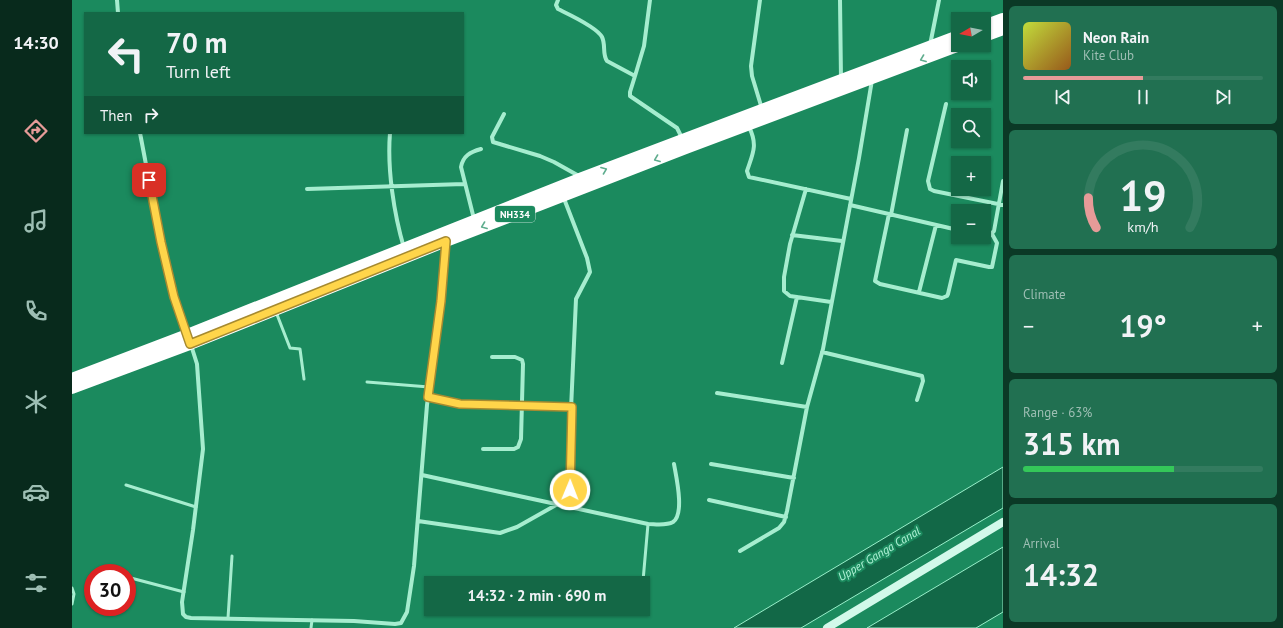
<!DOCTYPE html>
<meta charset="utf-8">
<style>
:root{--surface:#146846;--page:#217051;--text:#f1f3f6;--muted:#9dbeb3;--line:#337b5f;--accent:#e69b98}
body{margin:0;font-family:"PT Sans",sans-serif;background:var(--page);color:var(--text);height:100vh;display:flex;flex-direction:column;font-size:15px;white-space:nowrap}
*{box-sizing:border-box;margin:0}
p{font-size:13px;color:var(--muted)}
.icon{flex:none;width:22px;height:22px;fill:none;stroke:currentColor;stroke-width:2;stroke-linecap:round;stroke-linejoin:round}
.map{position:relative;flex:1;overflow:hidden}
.sheet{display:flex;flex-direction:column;gap:6px;padding:6px;background:#0b3926;width:280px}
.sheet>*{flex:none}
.hud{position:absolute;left:12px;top:12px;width:380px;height:122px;border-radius:0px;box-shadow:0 1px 3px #0004;background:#146846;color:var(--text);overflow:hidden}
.needle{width:26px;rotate:260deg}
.fabs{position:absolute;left:879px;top:12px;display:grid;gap:8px}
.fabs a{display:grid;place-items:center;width:40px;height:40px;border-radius:0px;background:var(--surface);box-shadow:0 1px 3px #0004;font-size:20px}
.speed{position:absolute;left:12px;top:564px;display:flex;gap:8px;font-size:20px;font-weight:700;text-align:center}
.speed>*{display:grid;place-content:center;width:52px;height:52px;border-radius:50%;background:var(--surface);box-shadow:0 1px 3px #0004;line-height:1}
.speed .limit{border:6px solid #d22;background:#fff;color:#111}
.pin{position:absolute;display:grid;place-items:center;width:34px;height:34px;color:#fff;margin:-17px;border-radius:8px;box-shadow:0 2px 6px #0006}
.me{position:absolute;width:44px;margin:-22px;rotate:1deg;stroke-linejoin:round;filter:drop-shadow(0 0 3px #0008)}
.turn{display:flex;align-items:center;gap:14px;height:84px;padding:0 16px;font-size:18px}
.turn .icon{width:52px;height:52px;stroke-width:2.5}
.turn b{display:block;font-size:28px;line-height:34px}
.then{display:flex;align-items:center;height:38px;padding:0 16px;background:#0003;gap:8px;font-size:15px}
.big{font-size:30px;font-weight:700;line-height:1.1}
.sheet .widget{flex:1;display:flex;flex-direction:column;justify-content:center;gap:6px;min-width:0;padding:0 14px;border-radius:6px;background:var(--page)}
.sheet .dial{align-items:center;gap:0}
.dial svg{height:104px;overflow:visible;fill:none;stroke:var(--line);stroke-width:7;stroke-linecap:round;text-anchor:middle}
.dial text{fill:var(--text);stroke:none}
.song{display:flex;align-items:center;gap:12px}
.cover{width:48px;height:48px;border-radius:6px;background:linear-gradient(135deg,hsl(70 70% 55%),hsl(30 70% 35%))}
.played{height:4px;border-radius:2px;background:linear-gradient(90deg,var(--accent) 50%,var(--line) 50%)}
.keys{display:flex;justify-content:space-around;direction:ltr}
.heat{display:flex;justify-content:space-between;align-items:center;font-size:22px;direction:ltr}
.charge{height:6px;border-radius:3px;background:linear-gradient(90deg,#34c759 63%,var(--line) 0)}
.trip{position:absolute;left:352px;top:576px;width:226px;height:40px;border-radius:0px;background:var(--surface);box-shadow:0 1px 3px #0004;font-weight:700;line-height:40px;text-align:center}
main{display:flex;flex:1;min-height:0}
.menu{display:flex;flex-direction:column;width:72px;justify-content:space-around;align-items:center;background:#082a1c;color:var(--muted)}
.menu .icon{width:28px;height:28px}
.menu .selected{color:var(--accent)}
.menu b{font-size:18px;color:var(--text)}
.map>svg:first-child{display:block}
.water{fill:#126847;stroke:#99efca}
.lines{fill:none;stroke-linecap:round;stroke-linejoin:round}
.lane{stroke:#a6edcf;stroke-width:3}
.street{stroke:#a6edcf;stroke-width:4}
.secondary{stroke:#d2f9ea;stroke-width:8}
.highway{stroke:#fff;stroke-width:12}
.oneway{stroke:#5fad8e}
.route-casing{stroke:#a68a30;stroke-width:10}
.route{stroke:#ffd54a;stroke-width:7}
.labels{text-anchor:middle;stroke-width:4;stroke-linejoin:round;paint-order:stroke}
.shield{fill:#1b8a5e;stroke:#bbdccf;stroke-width:1}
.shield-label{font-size:10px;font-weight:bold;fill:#fff}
.water-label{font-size:12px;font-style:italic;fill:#b2f4d8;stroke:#1b8a5e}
</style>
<main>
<nav class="menu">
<b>14:30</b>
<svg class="icon selected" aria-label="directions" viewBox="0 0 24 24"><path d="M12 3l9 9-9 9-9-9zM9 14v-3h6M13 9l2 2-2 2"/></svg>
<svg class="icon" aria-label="music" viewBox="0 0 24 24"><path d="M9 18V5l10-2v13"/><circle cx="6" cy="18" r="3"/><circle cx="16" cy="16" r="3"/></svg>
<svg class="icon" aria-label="phone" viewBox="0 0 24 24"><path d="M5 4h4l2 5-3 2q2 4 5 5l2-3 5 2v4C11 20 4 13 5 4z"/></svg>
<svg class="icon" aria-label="climate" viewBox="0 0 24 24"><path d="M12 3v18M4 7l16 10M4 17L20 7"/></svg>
<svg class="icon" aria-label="car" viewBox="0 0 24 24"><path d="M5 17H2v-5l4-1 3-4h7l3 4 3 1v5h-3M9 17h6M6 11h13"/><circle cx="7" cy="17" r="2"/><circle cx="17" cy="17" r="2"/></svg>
<svg class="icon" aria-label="filters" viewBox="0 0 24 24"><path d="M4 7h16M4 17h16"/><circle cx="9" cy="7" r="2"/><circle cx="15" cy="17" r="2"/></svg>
</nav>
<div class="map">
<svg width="931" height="628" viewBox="0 0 931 628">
<rect width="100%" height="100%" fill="#1b8a5e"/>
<!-- water -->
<path class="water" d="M 931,467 L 931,508 L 729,628 L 662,628 Z
M 931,547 L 931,612 L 904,628 L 795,628 Z"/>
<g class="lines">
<!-- lane -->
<path class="lane" d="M 204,312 L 218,348 L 228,349 L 232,379
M 295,382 L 357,387
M 54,485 L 124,507
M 29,570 L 42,573
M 55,577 L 112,592
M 571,581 L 576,524
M 0,588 L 2,594 L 0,604
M 156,618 L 160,556
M 239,628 L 240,620"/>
<!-- street -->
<path class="street" d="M 45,0 L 46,13
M 486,0 L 484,5 L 486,9 C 496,14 525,27 530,37 C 534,45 530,54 535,61 L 563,76 L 558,92 L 558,96 L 605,128 L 610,138
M 688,0 L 679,66 L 680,76 L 690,109
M 768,0 L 769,79
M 858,45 L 867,0
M 563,76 L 572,46 L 578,0
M 874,104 L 856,181 L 858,189 L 862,191 L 931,205
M 432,114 L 420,137 L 421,142 L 468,156 L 482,162 L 507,176
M 677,127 C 686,145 681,153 675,171 L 677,177 L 779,199
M 68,133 C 81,200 92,268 114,333
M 318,133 C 315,169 322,214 332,248
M 235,189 L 392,184
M 734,189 L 718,244 L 712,277 L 712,291 L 718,296 L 759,302
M 778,205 L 886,230
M 817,214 L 803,281 L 808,284 L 870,298 L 875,296 L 876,294 L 884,260 L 917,267 L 920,267 L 925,243 L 920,234
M 819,215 L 835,130
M 402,219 L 389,167 C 391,156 398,152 409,149
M 720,235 L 770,241
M 912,236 L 917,236 L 922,231 L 931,181
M 847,292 L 864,225
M 119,345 L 125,364 L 131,449 L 121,530 L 110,602 L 111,614 L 114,617 L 119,618 L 282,621 L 323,624 L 329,623 L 335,612 L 342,566 L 355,405 L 369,301 L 374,243
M 750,352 L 850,376 L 851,381 L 845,400
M 710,363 L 725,297
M 645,393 L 735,407
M 356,397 L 388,404 L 500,407
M 411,449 L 442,449 L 446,447 L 449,439 L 451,364 L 450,360 L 443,357 L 420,357
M 639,464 L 722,478
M 350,475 L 576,524 C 583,524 594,526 601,522 C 613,514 604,476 602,464
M 637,500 L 714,517
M 346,521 L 428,533 L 445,527 L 484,505 L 490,501 L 498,490 L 498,431 L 504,299 L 518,272 L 515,258 L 491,196
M 668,551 L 707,528 L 712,522 L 715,511 L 735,407 L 751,349 L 787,158 L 800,80"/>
<!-- secondary -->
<path class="secondary" d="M 755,628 L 931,522"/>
<!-- highway -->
<path class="highway" d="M 912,26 L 931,19
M 912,36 L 931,29
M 0,379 L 115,335 L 510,178 L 886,36
M 0,388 L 118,344 L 374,241 L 614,148 L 888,45"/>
</g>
<!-- one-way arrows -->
<defs><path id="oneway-chevron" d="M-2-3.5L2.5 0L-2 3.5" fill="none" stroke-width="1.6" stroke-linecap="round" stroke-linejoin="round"/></defs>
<g class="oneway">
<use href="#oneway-chevron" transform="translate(851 59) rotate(159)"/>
<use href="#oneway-chevron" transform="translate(585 159) rotate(159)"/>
<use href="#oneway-chevron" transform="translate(532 170) rotate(-21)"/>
<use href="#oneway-chevron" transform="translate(412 226) rotate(159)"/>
</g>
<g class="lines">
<!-- route casing -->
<g class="route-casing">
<path id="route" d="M 77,180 L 89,242 L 102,297 L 118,344 L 374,241 L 369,301 L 356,397 L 388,404 L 500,407 L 498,490"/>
</g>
<!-- route -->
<use href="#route" class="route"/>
</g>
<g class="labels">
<!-- shield labels -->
<rect class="shield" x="423" y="206" width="40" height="16" rx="3"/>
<g class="shield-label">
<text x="443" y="218">NH334</text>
</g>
<!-- water labels -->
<g class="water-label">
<text transform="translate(807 554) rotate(-31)" y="4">Upper Ganga Canal</text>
</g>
</g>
</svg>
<div class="fabs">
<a><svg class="needle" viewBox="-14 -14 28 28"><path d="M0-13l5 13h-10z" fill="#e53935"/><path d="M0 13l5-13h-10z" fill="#9dbeb3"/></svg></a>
<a><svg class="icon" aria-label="sound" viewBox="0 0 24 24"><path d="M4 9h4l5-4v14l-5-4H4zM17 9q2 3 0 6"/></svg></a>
<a><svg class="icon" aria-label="search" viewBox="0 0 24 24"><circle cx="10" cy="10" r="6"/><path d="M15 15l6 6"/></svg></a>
<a>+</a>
<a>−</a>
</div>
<div class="speed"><div class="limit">30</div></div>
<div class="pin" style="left:77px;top:180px;background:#d93025"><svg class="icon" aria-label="arrive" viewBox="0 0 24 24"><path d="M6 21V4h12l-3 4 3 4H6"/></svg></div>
<svg class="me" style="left:498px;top:490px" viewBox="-20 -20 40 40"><circle r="17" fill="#ffd54a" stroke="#fff" stroke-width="3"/><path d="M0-11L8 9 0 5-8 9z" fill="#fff"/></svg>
<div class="trip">14:32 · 2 min · 690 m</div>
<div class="hud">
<div class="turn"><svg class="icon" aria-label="left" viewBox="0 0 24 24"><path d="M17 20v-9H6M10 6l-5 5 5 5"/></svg><div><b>70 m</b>Turn left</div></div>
<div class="then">Then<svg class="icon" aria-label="right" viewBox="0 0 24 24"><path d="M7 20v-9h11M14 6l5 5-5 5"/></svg></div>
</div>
</div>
<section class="sheet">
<div class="widget">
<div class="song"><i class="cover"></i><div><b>Neon Rain</b><p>Kite Club</p></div></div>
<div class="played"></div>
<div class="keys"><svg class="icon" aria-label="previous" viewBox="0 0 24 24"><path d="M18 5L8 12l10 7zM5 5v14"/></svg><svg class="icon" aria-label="pause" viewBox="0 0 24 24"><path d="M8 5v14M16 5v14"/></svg><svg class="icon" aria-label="next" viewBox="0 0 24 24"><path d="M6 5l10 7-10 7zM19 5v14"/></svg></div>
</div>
<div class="widget dial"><svg viewBox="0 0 100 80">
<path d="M14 69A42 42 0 1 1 86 69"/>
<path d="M14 69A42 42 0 0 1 8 46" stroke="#e69b98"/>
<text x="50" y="56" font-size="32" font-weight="700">19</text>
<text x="50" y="72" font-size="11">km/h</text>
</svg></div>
<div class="widget"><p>Climate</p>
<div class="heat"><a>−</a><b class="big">19°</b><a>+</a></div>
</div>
<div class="widget"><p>Range · 63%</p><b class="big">315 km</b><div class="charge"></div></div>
<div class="widget"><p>Arrival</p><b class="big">14:32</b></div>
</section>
</main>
